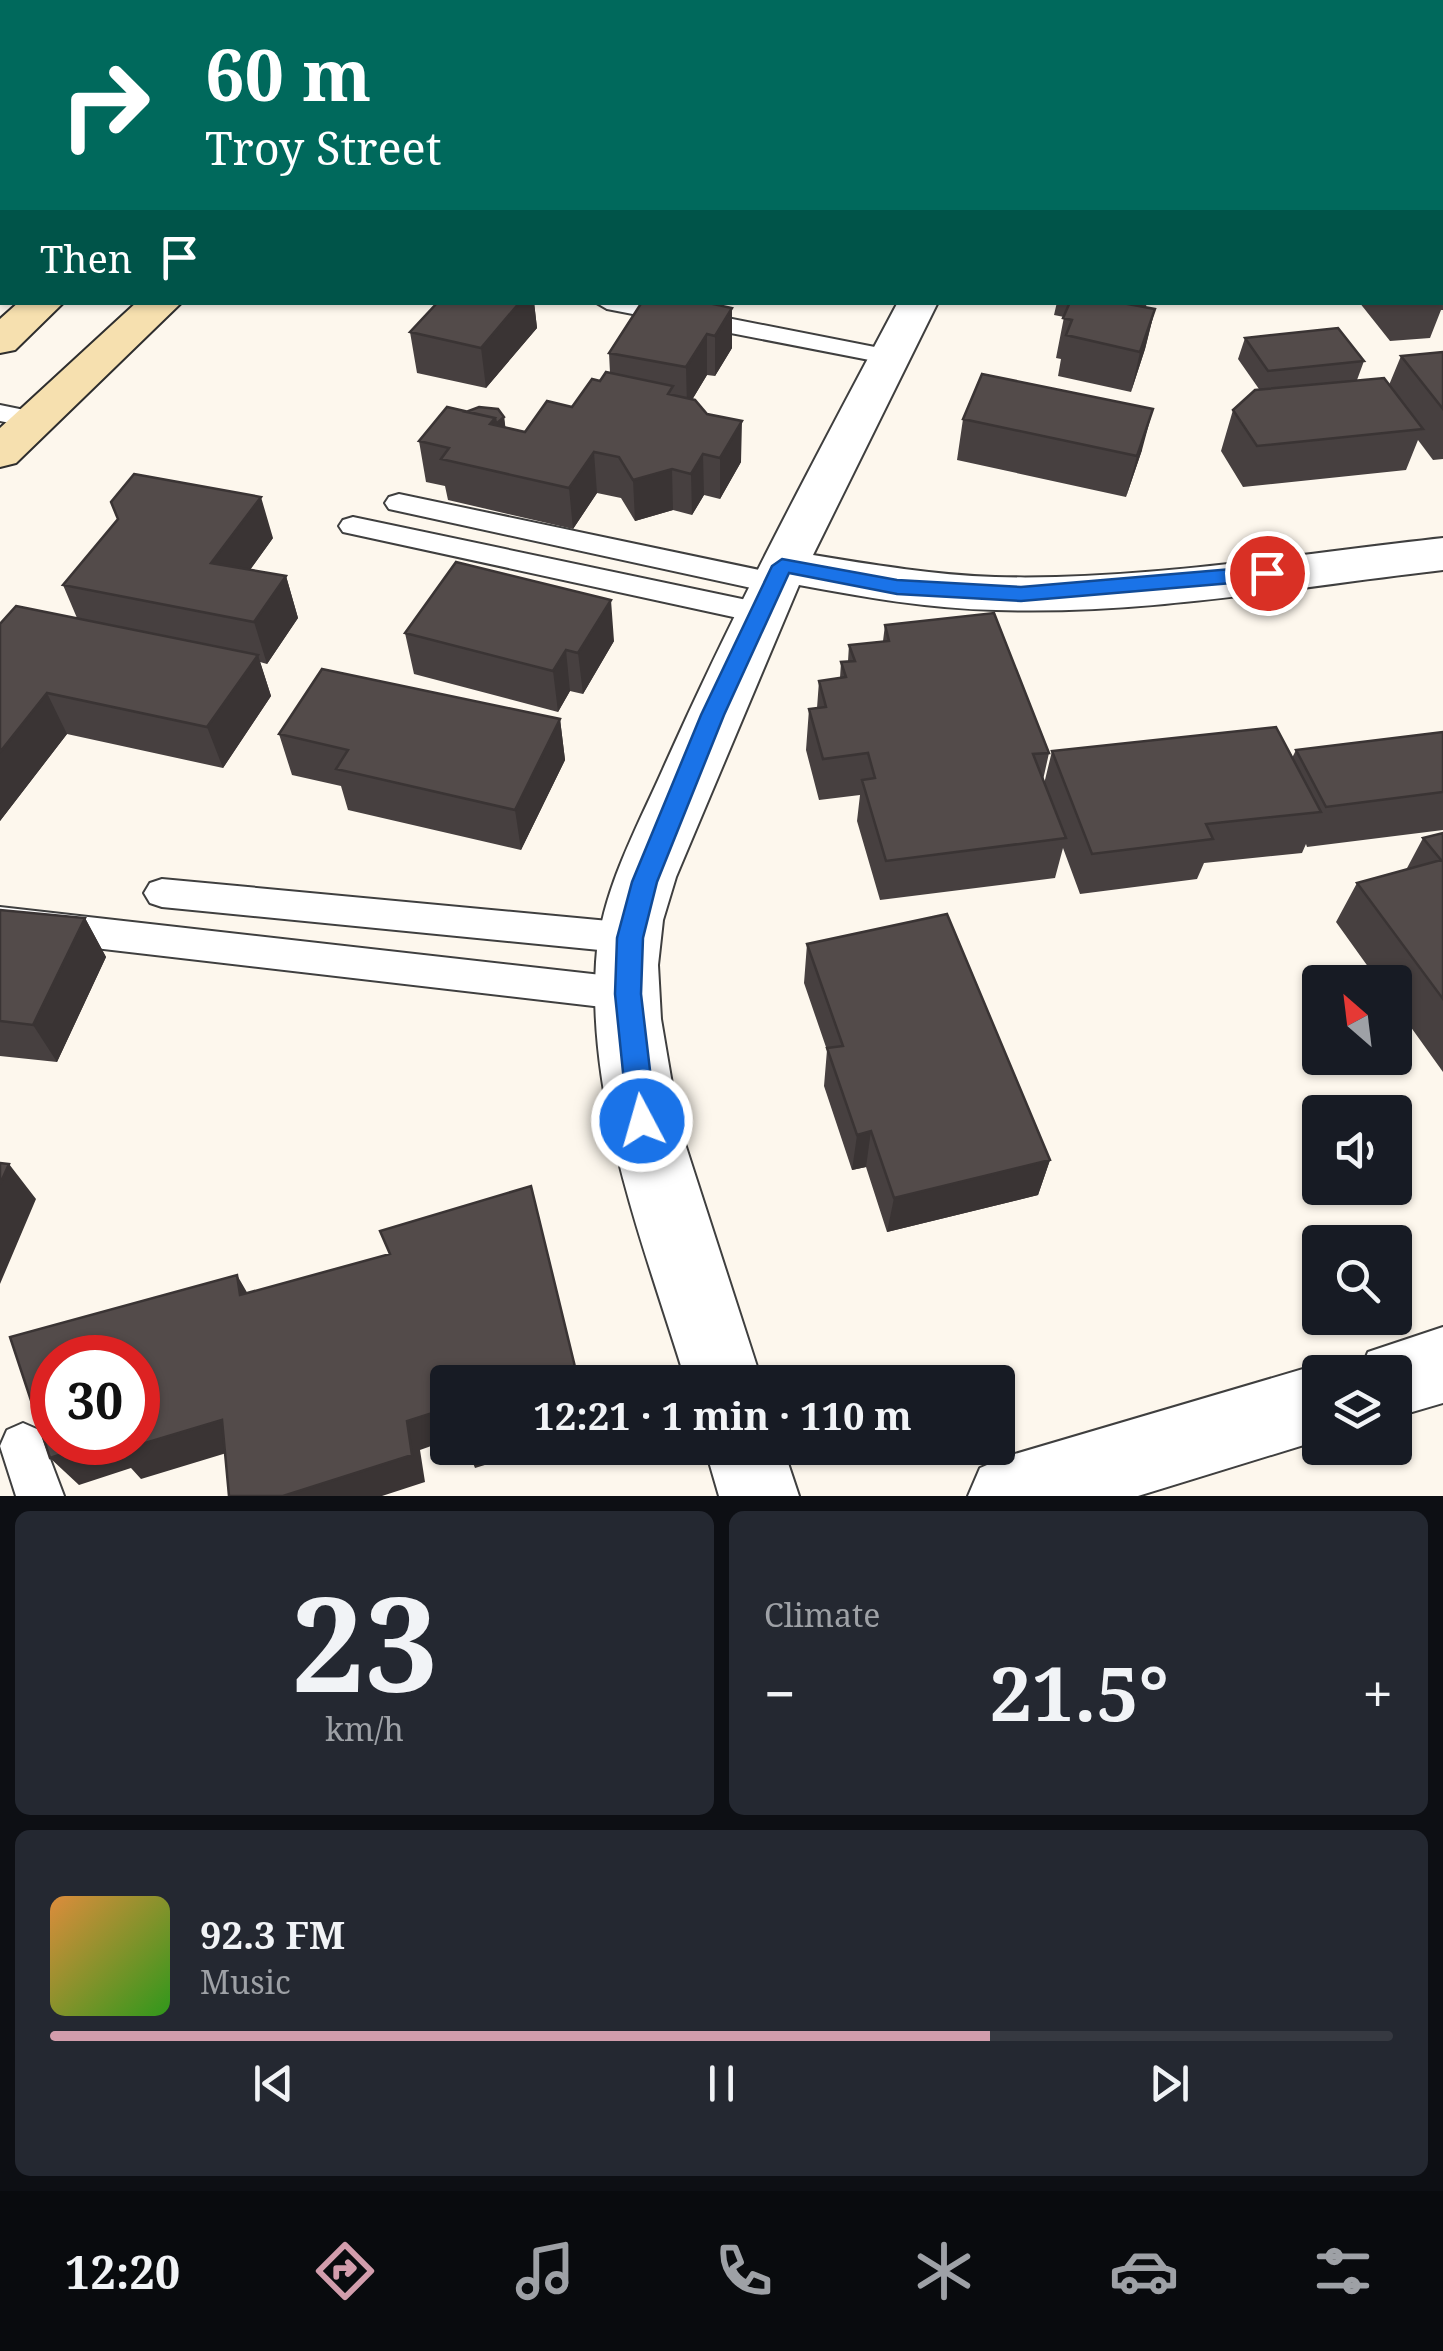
<!DOCTYPE html>
<meta charset="utf-8">
<style>
:root{--surface:#171b24;--page:#242831;--text:#f1f3f6;--muted:#9ea1a6;--line:#363941;--accent:#d29dac}
body{margin:0;font-family:"Noto Serif",serif;background:var(--page);color:var(--text);height:100vh;display:flex;flex-direction:column;font-size:38px;white-space:nowrap}
*{box-sizing:border-box;margin:0}
p{font-size:32px;color:var(--muted)}
.icon{flex:none;width:55px;height:55px;fill:none;stroke:currentColor;stroke-width:2;stroke-linecap:round;stroke-linejoin:round}
.map{position:relative;height:1496px;overflow:hidden}
.sheet{display:flex;flex-direction:column;gap:15px;padding:15px;background:#0d0f14;flex:1}
.sheet>*{flex:none}
.guide{position:absolute;left:0px;top:0px;width:1445px;height:305px;box-shadow:0 2px 8px #0004;background:#00695c;color:#fff;overflow:hidden}
.needle{width:65px;rotate:332deg}
.fabs{position:absolute;left:1302px;top:965px;display:grid;gap:20px}
.fabs a{display:grid;place-items:center;width:110px;height:110px;border-radius:10px;background:var(--surface);box-shadow:0 2px 8px #0004;font-size:50px}
.speed{position:absolute;left:30px;top:1335px;display:flex;gap:20px;font-size:50px;font-weight:700;text-align:center}
.speed>*{display:grid;place-content:center;width:130px;height:130px;border-radius:50%;background:var(--surface);box-shadow:0 2px 8px #0004;line-height:1}
.speed .limit{border:15px solid #d22;background:#fff;color:#111}
.pin{position:absolute;display:grid;place-items:center;width:85px;height:85px;color:#fff;margin:-42px;border:5px solid #fff;border-radius:50%;box-shadow:0 2px 10px #0007}
.me{position:absolute;width:110px;margin:-55px;rotate:354deg;stroke-linejoin:round;filter:drop-shadow(0 0 8px #0008)}
.turn{display:flex;align-items:center;gap:35px;height:210px;padding:0 40px;font-size:45px}
.turn .icon{width:130px;height:130px;stroke-width:2.5}
.turn b{display:block;font-size:70px;line-height:85px}
.then{display:flex;align-items:center;height:95px;padding:0 40px;background:#0003;gap:20px;font-size:38px}
.big{font-size:75px;font-weight:700;line-height:1.1}
.sheet .widget{flex:1;display:flex;flex-direction:column;justify-content:center;gap:15px;min-width:0;padding:0 35px;border-radius:15px;background:var(--page)}
.sheet .dial{align-items:center;gap:0}
.dial b{font-size:130px;line-height:1}
.song{display:flex;align-items:center;gap:30px}
.cover{width:120px;height:120px;border-radius:15px;background:linear-gradient(135deg,hsl(30 70% 55%),hsl(110 70% 35%))}
.played{height:10px;border-radius:5px;background:linear-gradient(90deg,var(--accent) 70%,var(--line) 70%)}
.keys{display:flex;justify-content:space-around;direction:ltr}
.heat{display:flex;justify-content:space-between;align-items:center;font-size:55px;direction:ltr}
.sheet .tiles{flex:1;display:grid;gap:15px;grid-template-columns:1fr 1fr}
.widget:last-child{grid-column:span 2}
.trip{position:absolute;left:430px;top:1365px;width:585px;height:100px;border-radius:10px;background:var(--surface);box-shadow:0 2px 8px #0004;font-weight:700;line-height:100px;text-align:center}
.menu{display:flex;height:160px;justify-content:space-around;align-items:center;background:#090b0e;color:var(--muted)}
.menu .icon{width:70px;height:70px}
.menu .current{color:var(--accent)}
.menu b{font-size:45px;color:var(--text)}
.map>svg:first-child{display:block}
.lines{fill:none;stroke-linecap:round;stroke-linejoin:round}
.service-casing{stroke:#3f3f3f;stroke-width:4}
.minor-casing{stroke:#3f3f3f;stroke-width:4}
.secondary-casing{stroke:#2e2e2e;stroke-width:4}
.service{fill:#fff;fill-rule:evenodd}
.minor{fill:#fff;fill-rule:evenodd}
.secondary{fill:#f6e0af;fill-rule:evenodd}
.wall{fill:#474040}
.shaded-wall{fill:#3a3434}
.building{fill:#534b4a;stroke:#3a3434;stroke-width:2.5}
.route{fill:#1a73e8;stroke:#114b97;stroke-width:2.5}
</style>
<div class="map">
<svg width="1443" height="1496" viewBox="0 0 1443 1496">
<rect width="100%" height="100%" fill="#fdf7ed"/>
<g class="lines">
<!-- service casing -->
<g class="service-casing">
<path id="service" d="M 1323,0 L 1346,0 L 1347,2 L 1325,2 Z
M 0,29 L 2,30 L 2,42 L 0,41 Z
M 2,202 L 2,216 L 0,217 L 0,203 Z
M 595,302 L 646,302 L 890,350 L 902,357 L 890,364 L 607,309 Z
M 0,405 L 44,414 L 48,420 L 35,428 L 0,421 Z
M 399,494 L 774,573 L 789,583 L 774,593 L 389,509 L 385,503 L 389,497 Z
M 353,517 L 761,603 L 776,613 L 761,623 L 343,532 L 339,526 L 343,520 Z
M 162,879 L 630,923 L 643,927 L 648,938 L 643,949 L 630,953 L 162,907 L 150,903 L 144,893 L 150,883 Z
M 0,907 L 628,978 L 641,983 L 647,994 L 641,1005 L 628,1010 L 0,937 Z
M 23,1423 L 39,1430 L 64,1496 L 16,1496 L 0,1446 L 7,1430 Z"/>
</g>
<!-- minor casing -->
<g class="minor-casing">
<path id="minor" d="M 1442,72 L 1443,72 L 1443,92 L 1442,92 Z
M 898,302 L 938,302 L 813,555 C 874,565 934,575 995,577 C 1144,581 1295,554 1443,538 L 1443,570 C 1295,587 1145,615 996,610 C 930,609 864,597 799,585 L 676,877 L 663,920 L 658,965 L 661,1019 L 679,1125 L 762,1382 L 686,1382 C 645,1248 587,1104 596,962 C 600,894 636,830 663,769 C 734,609 815,458 898,302 Z
M 1443,1327 L 1443,1403 L 1395,1417 L 1395,1372 L 1360,1372 L 1368,1352 Z
M 1320,1364 L 1341,1372 L 1320,1372 L 1320,1440 L 1138,1496 L 968,1496 L 980,1468 L 1008,1456 Z
M 705,1448 L 783,1448 L 799,1496 L 719,1496 Z"/>
</g>
<!-- secondary casing -->
<g class="secondary-casing">
<path id="secondary" d="M 71,0 L 106,0 L 107,2 L 73,2 Z
M 197,0 L 232,0 L 233,2 L 199,2 Z
M 19,302 L 64,302 L 15,350 L 0,353 L 0,319 Z
M 137,302 L 182,302 L 16,463 L 0,467 L 0,428 Z"/>
</g>
<!-- service -->
<use href="#service" class="service"/>
<!-- minor -->
<use href="#minor" class="minor"/>
<!-- secondary -->
<use href="#secondary" class="secondary"/>
</g>
<!-- wall -->
<path class="wall" d="M 766,0 L 910,0 L 910,2 L 766,2 Z
M 1029,0 L 1239,0 L 1232,2 L 1028,2 Z
M 0,61 L 2,61 L 2,173 L 0,173 Z
M 1442,147 L 1443,310 L 1441,310 L 1430,338 L 1390,341 L 1359,302 L 1442,302 Z
M 438,302 L 534,302 L 537,328 L 486,388 L 417,373 L 410,332 Z
M 704,302 L 732,348 L 715,376 L 707,375 L 692,400 L 741,462 L 720,499 L 704,495 L 692,515 L 673,510 L 635,521 L 621,498 L 597,493 L 573,529 L 448,500 L 445,486 L 426,482 L 419,441 L 466,412 L 504,417 L 505,427 L 525,432 L 572,407 L 600,381 L 610,373 L 609,353 Z
M 1057,302 L 1148,302 L 1145,308 L 1155,309 L 1145,349 L 1131,392 L 1058,376 L 1061,359 L 1056,358 L 1064,317 L 1054,315 Z
M 1245,338 L 1364,361 L 1357,380 L 1389,385 L 1401,356 L 1443,352 L 1443,459 L 1433,460 L 1418,440 L 1406,470 L 1243,487 L 1221,451 L 1233,410 L 1259,389 L 1238,359 Z
M 963,419 L 1142,450 L 1126,497 L 957,460 Z
M 273,538 L 250,570 L 286,576 L 298,618 L 267,664 L 260,662 L 271,696 L 223,768 L 67,734 L 0,821 L 0,624 L 77,618 L 63,585 Z
M 885,625 L 1049,753 L 1043,780 L 1044,784 L 1052,751 L 1292,758 L 1296,750 L 1443,732 L 1443,830 L 1307,847 L 1306,844 L 1302,853 L 1204,863 L 1197,879 L 1080,894 L 1063,848 L 1055,878 L 880,900 L 857,821 L 860,795 L 819,800 L 806,750 L 809,709 L 817,708 L 819,681 L 840,678 L 841,662 L 848,661 L 849,645 L 883,641 Z
M 405,633 L 614,641 L 583,694 L 570,691 L 558,712 L 414,674 Z
M 560,719 L 565,760 L 521,850 L 348,810 L 341,786 L 292,775 L 279,734 Z
M 1443,833 L 1443,1072 L 1395,1005 L 1395,982 L 1379,982 L 1336,922 L 1357,883 L 1406,870 L 1423,838 Z
M 0,910 L 85,918 L 106,957 L 57,1062 L 0,1056 Z
M 807,944 L 1050,1160 L 1038,1195 L 887,1232 L 866,1167 L 852,1170 L 824,1086 L 827,1050 L 804,983 Z"/>
<!-- shaded-wall -->
<path class="shaded-wall" d="M 887,0 L 910,0 L 910,2 L 882,2 Z
M 1109,0 L 1133,0 L 1133,2 L 1107,2 Z
M 1191,0 L 1205,0 L 1204,2 L 1184,2 Z
M 1219,0 L 1239,0 L 1232,2 L 1218,2 Z
M 520,302 L 534,302 L 537,328 L 486,388 L 481,348 Z
M 732,308 L 732,348 L 715,376 L 715,336 Z
M 1155,309 L 1145,349 L 1131,392 L 1140,352 Z
M 707,334 L 707,375 L 687,408 L 686,367 Z
M 1153,409 L 1142,450 L 1126,497 L 1137,456 Z
M 504,417 L 507,438 L 490,424 L 495,418 Z
M 742,421 L 741,462 L 720,499 L 720,458 Z
M 594,452 L 597,493 L 573,529 L 569,488 Z
M 703,454 L 704,495 L 692,515 L 691,474 Z
M 672,469 L 673,510 L 635,521 L 633,480 Z
M 261,497 L 273,538 L 225,604 L 211,563 Z
M 286,576 L 298,618 L 267,664 L 254,622 Z
M 611,600 L 614,641 L 583,694 L 578,653 Z
M 566,650 L 570,691 L 558,712 L 553,671 Z
M 258,655 L 271,696 L 223,768 L 207,727 Z
M 47,693 L 67,734 L 0,821 L 0,752 Z
M 560,719 L 565,760 L 521,850 L 515,810 Z
M 85,918 L 106,957 L 57,1062 L 33,1025 Z
M 871,1131 L 866,1167 L 852,1170 L 857,1135 Z
M 1050,1160 L 1038,1195 L 887,1232 L 894,1198 Z
M 9,1164 L 36,1199 L 0,1284 L 0,1184 Z
M 237,1275 L 256,1308 L 240,1295 Z
M 576,1371 L 579,1382 L 566,1382 L 565,1375 Z
M 448,1408 L 448,1440 L 420,1450 L 425,1482 L 382,1496 L 283,1496 L 407,1421 Z
M 222,1420 L 243,1448 L 141,1479 L 131,1468 L 79,1485 L 50,1458 L 98,1442 L 118,1442 Z
M 467,1448 L 540,1448 L 475,1468 Z"/>
<!-- building -->
<path class="building" d="M 808,0 L 887,0 L 882,2 L 815,2 Z
M 920,0 L 994,0 L 1000,2 L 925,2 Z
M 1158,0 L 1191,0 L 1184,2 L 1164,2 Z
M 0,61 L 2,61 L 2,152 L 0,152 L 0,98 L 2,93 L 0,93 Z
M 438,302 L 520,302 L 481,348 L 410,332 Z
M 642,302 L 704,302 L 732,308 L 715,336 L 707,334 L 686,367 L 609,353 Z
M 1070,302 L 1117,302 L 1155,309 L 1140,352 L 1066,335 L 1072,320 L 1063,318 Z
M 1338,328 L 1364,361 L 1268,371 L 1245,338 Z
M 1443,352 L 1443,409 L 1401,356 Z
M 606,372 L 673,386 L 668,394 L 695,400 L 707,414 L 742,421 L 720,458 L 703,454 L 691,474 L 672,469 L 633,480 L 619,457 L 594,452 L 569,488 L 441,459 L 449,448 L 419,441 L 447,407 L 495,418 L 490,424 L 525,432 L 547,401 L 572,407 L 592,379 L 600,381 Z
M 982,374 L 1153,409 L 1137,456 L 963,419 Z
M 1384,378 L 1423,429 L 1257,446 L 1233,410 L 1255,390 Z
M 479,407 L 498,409 L 504,417 L 496,424 L 495,418 L 466,412 Z
M 134,474 L 261,497 L 211,563 L 286,576 L 254,622 L 63,585 L 118,519 L 111,502 Z
M 456,562 L 611,600 L 578,653 L 566,650 L 553,671 L 405,633 Z
M 16,606 L 258,655 L 207,727 L 47,693 L 0,752 L 0,624 Z
M 994,613 L 1049,753 L 1033,754 L 1066,838 L 886,861 L 862,780 L 875,778 L 868,753 L 823,759 L 809,709 L 826,707 L 819,681 L 846,677 L 841,662 L 855,661 L 849,645 L 889,641 L 885,625 Z
M 322,669 L 560,719 L 515,810 L 336,769 L 348,750 L 279,734 Z
M 1276,727 L 1321,812 L 1206,824 L 1213,839 L 1092,854 L 1052,751 Z
M 1443,732 L 1443,792 L 1326,807 L 1296,750 Z
M 1443,833 L 1443,999 L 1357,883 L 1441,860 L 1423,838 Z
M 0,910 L 85,918 L 33,1025 L 0,1021 Z
M 947,914 L 1050,1160 L 894,1198 L 871,1131 L 857,1135 L 827,1048 L 843,1046 L 807,944 Z
M 0,1163 L 9,1164 L 0,1184 Z
M 531,1186 L 576,1371 L 565,1375 L 567,1382 L 448,1382 L 448,1408 L 407,1421 L 412,1455 L 283,1496 L 229,1496 L 222,1420 L 115,1452 L 114,1442 L 138,1442 L 138,1358 L 52,1358 L 52,1442 L 98,1442 L 50,1458 L 10,1337 L 237,1275 L 240,1295 L 390,1254 L 380,1231 Z"/>
<!-- route -->
<path class="route" d="M 782,559 L 897,580 L 1021,587 L 1267,566 L 1277,573 L 1267,580 L 1021,601 L 897,594 L 789,573 L 724,715 L 657,882 L 643,938 L 641,994 L 656,1121 L 652,1130 L 642,1134 L 632,1130 L 628,1121 L 615,994 L 617,938 L 632,882 L 701,715 L 772,566 Z"/>
</svg>
<div class="fabs">
<a><svg class="needle" viewBox="-14 -14 28 28"><path d="M0-13l5 13h-10z" fill="#e53935"/><path d="M0 13l5-13h-10z" fill="#9ea1a6"/></svg></a>
<a><svg class="icon" aria-label="sound" viewBox="0 0 24 24"><path d="M4 9h4l5-4v14l-5-4H4zM17 9q2 3 0 6"/></svg></a>
<a><svg class="icon" aria-label="search" viewBox="0 0 24 24"><circle cx="10" cy="10" r="6"/><path d="M15 15l6 6"/></svg></a>
<a><svg class="icon" aria-label="layers" viewBox="0 0 24 24"><path d="M12 4l9 5-9 5-9-5zM3 14l9 5 9-5"/></svg></a>
</div>
<div class="speed"><div class="limit">30</div></div>
<div class="pin" style="left:1267px;top:573px;background:#d93025"><svg class="icon" aria-label="arrive" viewBox="0 0 24 24"><path d="M6 21V4h12l-3 4 3 4H6"/></svg></div>
<svg class="me" style="left:642px;top:1121px" viewBox="-20 -20 40 40"><circle r="17" fill="#1a73e8" stroke="#fff" stroke-width="3"/><path d="M0-11L8 9 0 5-8 9z" fill="#fff"/></svg>
<div class="trip">12:21 · 1 min · 110 m</div>
<div class="guide">
<div class="turn"><svg class="icon" aria-label="right" viewBox="0 0 24 24"><path d="M7 20v-9h11M14 6l5 5-5 5"/></svg><div><b>60 m</b>Troy Street</div></div>
<div class="then">Then<svg class="icon" aria-label="arrive" viewBox="0 0 24 24"><path d="M6 21V4h12l-3 4 3 4H6"/></svg></div>
</div>
</div>
<section class="sheet">
<div class="tiles">
<div class="widget dial"><b>23</b><p>km/h</p></div>
<div class="widget"><p>Climate</p>
<div class="heat"><a>−</a><b class="big">21.5°</b><a>+</a></div>
</div>
<div class="widget">
<div class="song"><i class="cover"></i><div><b>92.3 FM</b><p>Music</p></div></div>
<div class="played"></div>
<div class="keys"><svg class="icon" aria-label="previous" viewBox="0 0 24 24"><path d="M18 5L8 12l10 7zM5 5v14"/></svg><svg class="icon" aria-label="pause" viewBox="0 0 24 24"><path d="M8 5v14M16 5v14"/></svg><svg class="icon" aria-label="next" viewBox="0 0 24 24"><path d="M6 5l10 7-10 7zM19 5v14"/></svg></div>
</div>
</div>
</section>
<nav class="menu">
<b>12:20</b>
<svg class="icon current" aria-label="directions" viewBox="0 0 24 24"><path d="M12 3l9 9-9 9-9-9zM9 14v-3h6M13 9l2 2-2 2"/></svg>
<svg class="icon" aria-label="music" viewBox="0 0 24 24"><path d="M9 18V5l10-2v13"/><circle cx="6" cy="18" r="3"/><circle cx="16" cy="16" r="3"/></svg>
<svg class="icon" aria-label="phone" viewBox="0 0 24 24"><path d="M5 4h4l2 5-3 2q2 4 5 5l2-3 5 2v4C11 20 4 13 5 4z"/></svg>
<svg class="icon" aria-label="climate" viewBox="0 0 24 24"><path d="M12 3v18M4 7l16 10M4 17L20 7"/></svg>
<svg class="icon" aria-label="car" viewBox="0 0 24 24"><path d="M5 17H2v-5l4-1 3-4h7l3 4 3 1v5h-3M9 17h6M6 11h13"/><circle cx="7" cy="17" r="2"/><circle cx="17" cy="17" r="2"/></svg>
<svg class="icon" aria-label="filters" viewBox="0 0 24 24"><path d="M4 7h16M4 17h16"/><circle cx="9" cy="7" r="2"/><circle cx="15" cy="17" r="2"/></svg>
</nav>
